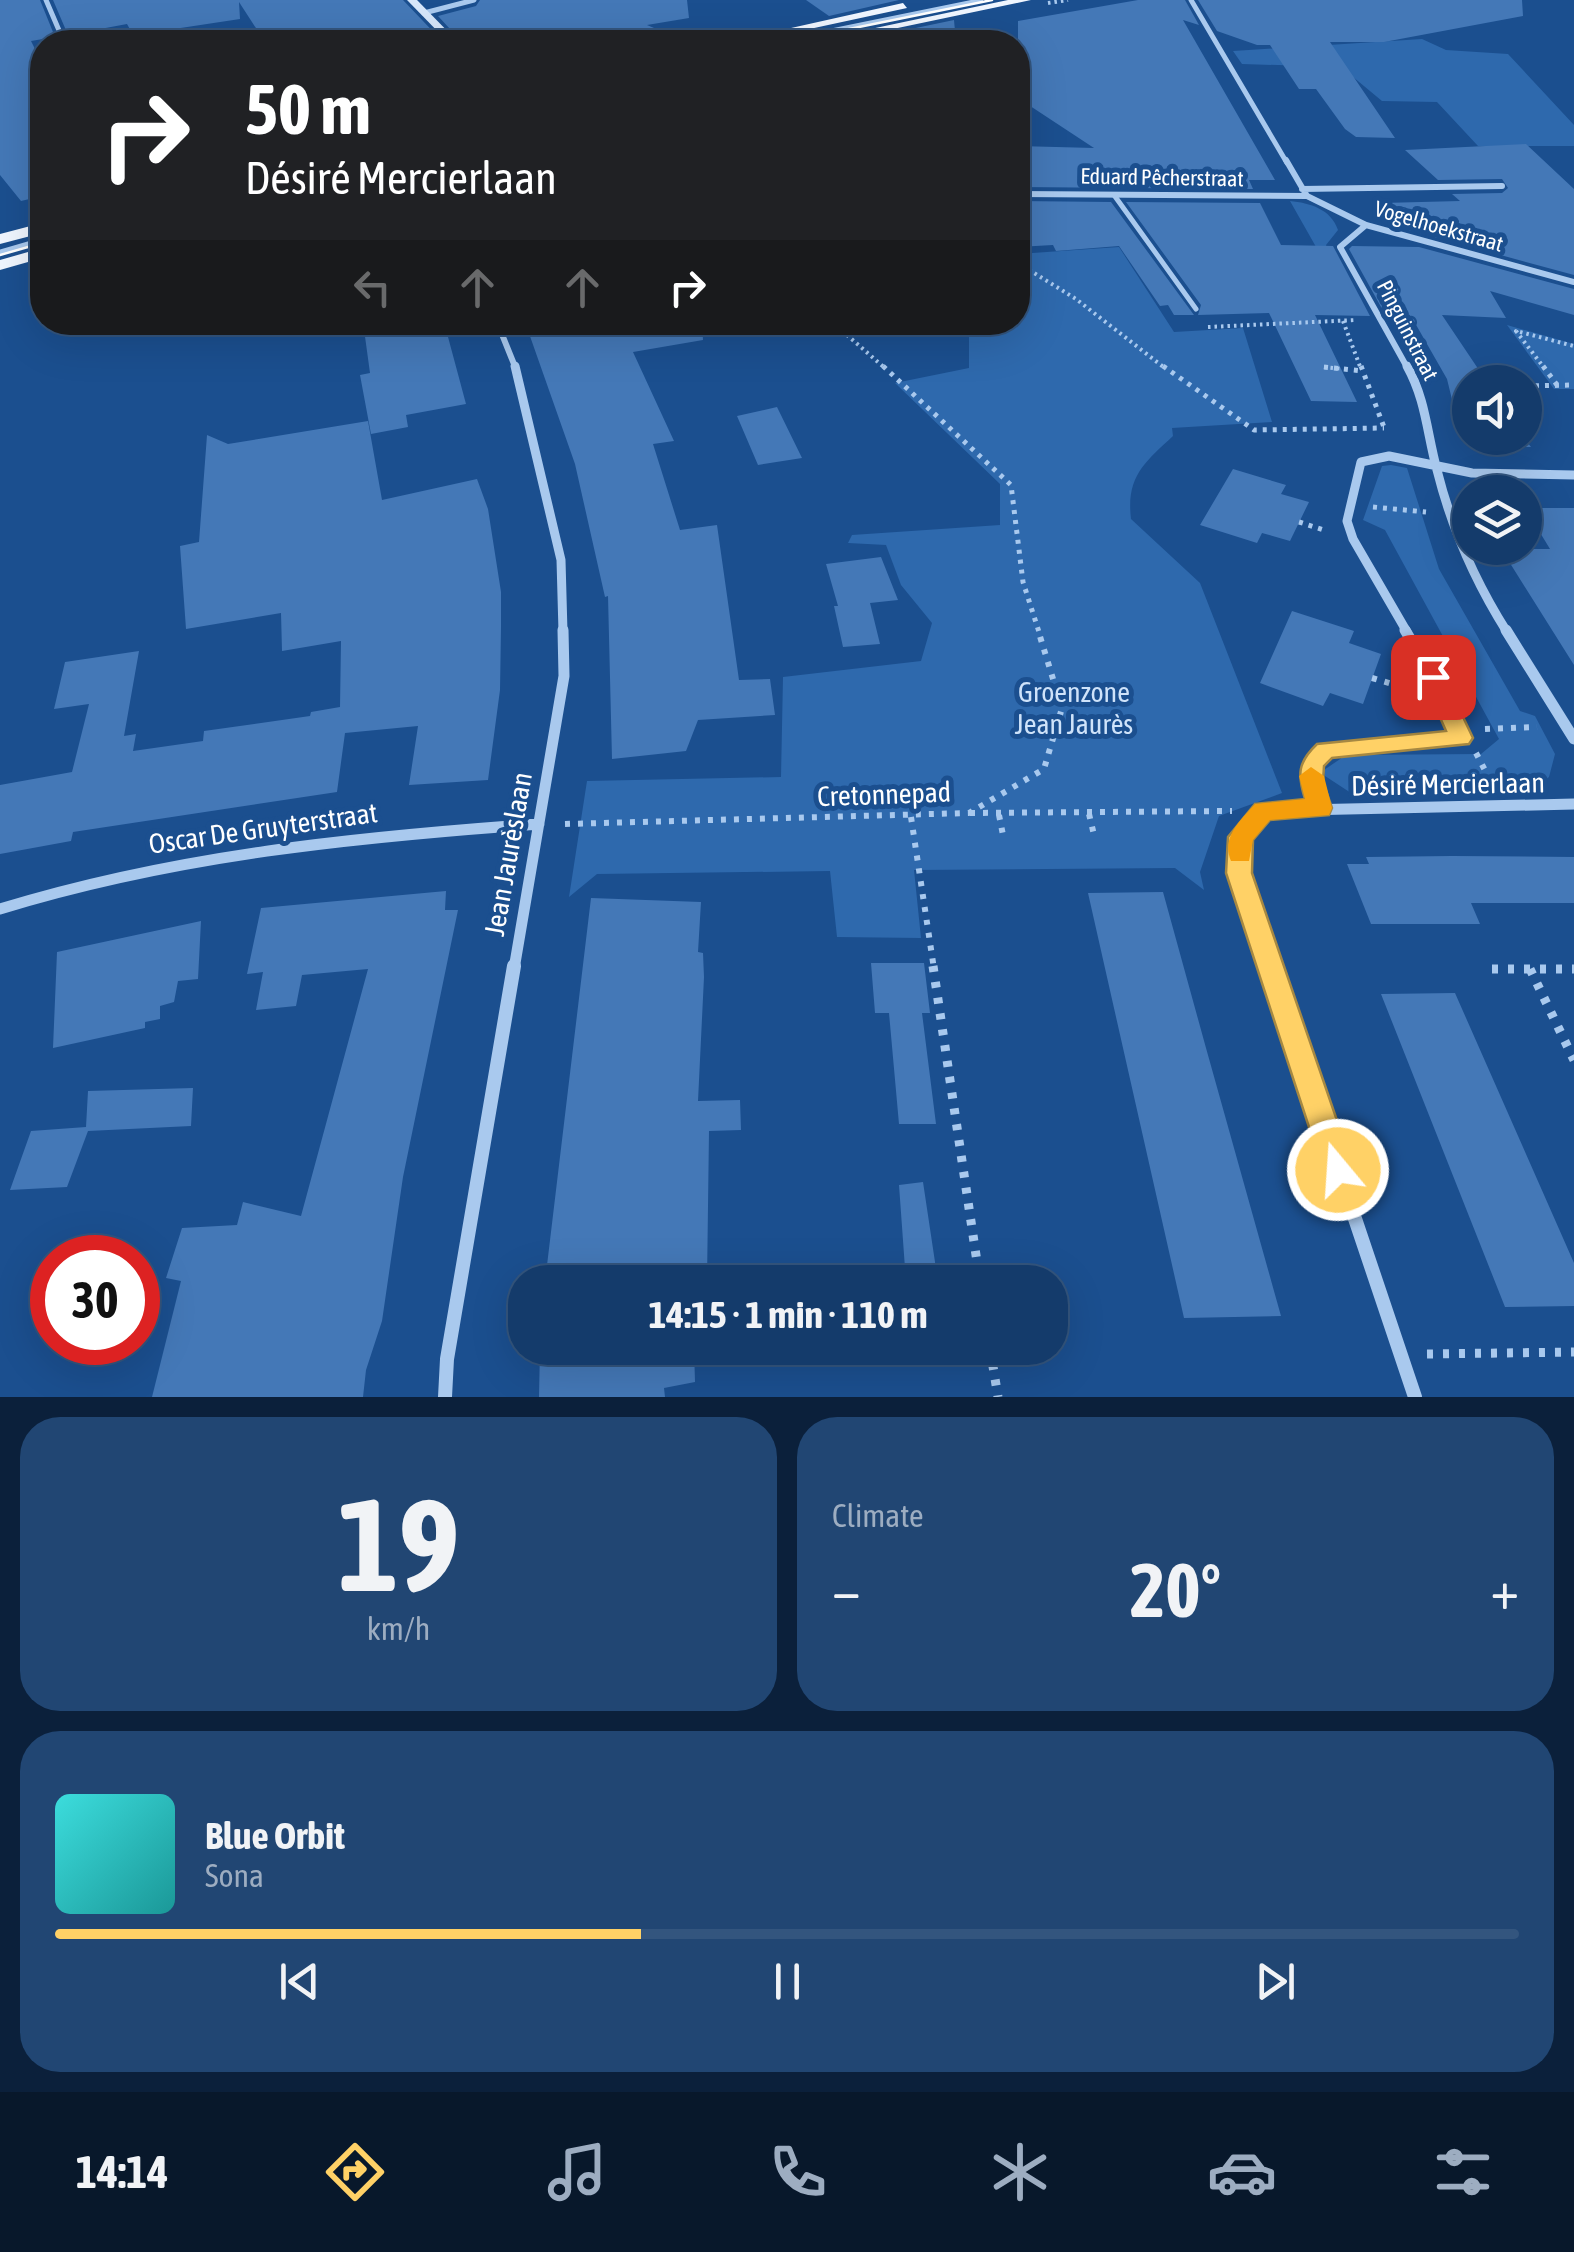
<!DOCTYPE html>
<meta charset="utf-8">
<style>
:root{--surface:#143b6b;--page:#214673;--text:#f1f3f6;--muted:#9dadc1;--line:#33557e;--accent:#ffd166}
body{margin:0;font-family:"Asap Condensed",sans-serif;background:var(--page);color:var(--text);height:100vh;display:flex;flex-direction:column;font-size:38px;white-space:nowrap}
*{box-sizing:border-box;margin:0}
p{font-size:32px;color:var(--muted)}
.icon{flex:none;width:55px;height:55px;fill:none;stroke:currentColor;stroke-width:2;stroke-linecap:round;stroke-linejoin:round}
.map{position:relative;height:1397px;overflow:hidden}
.drawer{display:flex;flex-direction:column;gap:20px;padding:20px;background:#0b203b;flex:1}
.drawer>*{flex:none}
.guide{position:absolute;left:30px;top:30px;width:1000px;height:305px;border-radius:40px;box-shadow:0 10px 40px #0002,0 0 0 2px var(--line);background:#202124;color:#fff;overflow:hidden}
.buttons{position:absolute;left:1452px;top:365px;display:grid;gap:20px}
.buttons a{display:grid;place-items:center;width:90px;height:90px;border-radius:50%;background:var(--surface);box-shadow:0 10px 40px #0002,0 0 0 2px var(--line);font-size:50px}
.speed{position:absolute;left:30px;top:1235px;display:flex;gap:20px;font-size:50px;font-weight:700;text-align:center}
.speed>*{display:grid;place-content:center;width:130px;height:130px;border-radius:50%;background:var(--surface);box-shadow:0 10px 40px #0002,0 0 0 2px var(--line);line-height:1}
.speed .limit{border:15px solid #d22;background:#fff;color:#111}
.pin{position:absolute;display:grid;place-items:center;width:85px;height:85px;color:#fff;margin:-42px;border-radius:20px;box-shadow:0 5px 15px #0006}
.me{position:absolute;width:110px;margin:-55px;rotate:342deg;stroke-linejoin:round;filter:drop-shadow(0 0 8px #0008)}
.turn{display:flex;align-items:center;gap:35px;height:210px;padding:0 50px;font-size:45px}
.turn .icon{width:130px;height:130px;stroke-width:2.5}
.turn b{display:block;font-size:70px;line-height:85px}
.lanes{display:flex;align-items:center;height:95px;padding:0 50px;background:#0003;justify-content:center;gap:50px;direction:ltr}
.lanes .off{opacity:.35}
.big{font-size:75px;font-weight:700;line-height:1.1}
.drawer .widget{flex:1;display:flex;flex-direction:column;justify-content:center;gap:15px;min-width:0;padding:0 35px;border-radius:40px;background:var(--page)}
.drawer .dial{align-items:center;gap:0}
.dial b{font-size:130px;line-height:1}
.song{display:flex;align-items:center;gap:30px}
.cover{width:120px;height:120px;border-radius:15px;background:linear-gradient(135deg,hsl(180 70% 55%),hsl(180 70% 35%))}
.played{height:10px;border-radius:5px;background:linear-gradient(90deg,var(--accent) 40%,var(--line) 40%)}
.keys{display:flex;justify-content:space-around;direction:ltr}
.heat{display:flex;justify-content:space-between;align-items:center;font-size:55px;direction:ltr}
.drawer .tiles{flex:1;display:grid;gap:20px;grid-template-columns:1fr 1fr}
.widget:last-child{grid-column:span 2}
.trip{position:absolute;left:508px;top:1265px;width:560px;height:100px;border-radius:40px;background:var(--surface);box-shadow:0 10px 40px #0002,0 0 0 2px var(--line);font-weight:700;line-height:100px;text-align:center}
.dock{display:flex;height:160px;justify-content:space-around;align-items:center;background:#08182b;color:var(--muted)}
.dock .icon{width:70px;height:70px}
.dock .current{color:var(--accent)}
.dock b{font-size:45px;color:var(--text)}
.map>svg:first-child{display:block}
.green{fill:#2e69ad}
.building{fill:#4478b7}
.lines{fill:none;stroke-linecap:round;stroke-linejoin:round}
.path-far3{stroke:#a9c9ee;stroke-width:4;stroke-dasharray:2.5 4;stroke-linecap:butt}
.path-far2{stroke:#a9c9ee;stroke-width:5;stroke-dasharray:4 6;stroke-linecap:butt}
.path-far1{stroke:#a9c9ee;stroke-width:6;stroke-dasharray:5 8;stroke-linecap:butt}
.path{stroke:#a9c9ee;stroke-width:9;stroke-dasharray:6 10;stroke-linecap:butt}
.lane-far1{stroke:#a9c9ee;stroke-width:4}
.lane{stroke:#a9c9ee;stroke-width:5}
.street-far4{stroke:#a9c9ee;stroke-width:5}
.street-far3{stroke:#a9c9ee;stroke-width:6}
.street-far2{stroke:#a9c9ee;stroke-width:9}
.street-far1{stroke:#a9c9ee;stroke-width:11}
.street{stroke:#a9c9ee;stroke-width:14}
.secondary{fill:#d6e6fa;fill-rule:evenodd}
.primary{fill:#f0f6ff;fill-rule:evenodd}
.tram{stroke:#fff;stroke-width:2.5}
.route{fill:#ffd166;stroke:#a68842;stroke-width:2.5}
.slow{fill:#f59e0b}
.labels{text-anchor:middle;stroke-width:10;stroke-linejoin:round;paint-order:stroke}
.far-street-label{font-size:22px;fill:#fff;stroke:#1b4f8f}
.park-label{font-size:28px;fill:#cfe3fa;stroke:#1b4f8f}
.street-label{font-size:28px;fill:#fff;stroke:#1b4f8f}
</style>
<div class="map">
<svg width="1574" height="1397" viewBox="0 0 1574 1397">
<rect width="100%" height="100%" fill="#1b4f8f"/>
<!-- green -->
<path class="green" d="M 1422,39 L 1446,50 L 1508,54 L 1574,125 L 1574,146 L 1478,146 L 1437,102 L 1382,101 L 1341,67 L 1242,64 L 1233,51 Z
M 1290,201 C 1310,203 1331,209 1338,230 L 1326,245 L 1331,257 L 1324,261 Z
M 1119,247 L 1174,332 L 1243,328 L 1272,422 L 1172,428 L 1173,436 C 1144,463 1126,477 1131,519 L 1200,583 L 1282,793 L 1219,816 L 1200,872 L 1204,890 L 1175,868 L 914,870 L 921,938 L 837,937 L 830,871 L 597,874 L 569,897 L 587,781 L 781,777 L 783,677 L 921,661 L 932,623 L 901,585 L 886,545 L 848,543 L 852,535 L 1000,525 L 1000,484 L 895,383 L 969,368 L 969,323 L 1018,322 L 1018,254 Z
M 1507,325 L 1574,344 L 1574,389 L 1554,389 Z
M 1391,465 L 1407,468 L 1439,569 L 1520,711 L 1535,716 L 1555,754 L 1549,777 L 1528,793 L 1351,793 L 1325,776 L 1324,770 L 1346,755 L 1481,754 L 1499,739 L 1385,530 L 1363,520 L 1382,466 Z"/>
<!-- building -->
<path class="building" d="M 0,0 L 40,0 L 55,37 L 31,41 L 42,63 L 39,70 L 42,81 L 42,196 L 21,201 L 0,175 Z
M 53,0 L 403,0 L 443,42 L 265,42 L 239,2 L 240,19 L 174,29 L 181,39 L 137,42 L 127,24 L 68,35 Z
M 480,0 L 687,0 L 689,18 L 647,25 L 687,42 L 462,42 L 438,16 L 476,6 Z
M 806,0 L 899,0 L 829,16 Z
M 1138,0 L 1185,0 L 1199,25 L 1183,20 L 1275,180 L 1249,180 L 1253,189 L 1018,187 L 1018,146 L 1094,148 L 1018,98 L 1018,21 Z
M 1198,0 L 1522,0 L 1523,16 L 1384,42 L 1330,42 L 1395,138 L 1356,137 L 1345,129 L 1316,89 L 1299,89 L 1270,45 L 1257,45 L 1217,31 Z
M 954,20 L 956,42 L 868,42 L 863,39 Z
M 1526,144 L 1574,189 L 1574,275 L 1405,229 L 1382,203 L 1460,201 L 1452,194 L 1502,193 L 1508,188 L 1502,179 L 1438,180 L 1405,150 Z
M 1018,201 L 1111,202 L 1194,315 L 1174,315 L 1168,305 L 1160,306 L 1119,246 L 1056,251 L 1053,245 L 1018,247 Z
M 1126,202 L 1260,203 L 1281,245 L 1333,246 L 1370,316 L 1315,315 L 1357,402 L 1311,401 L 1269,313 L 1198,315 L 1201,305 Z
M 1352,246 L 1419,247 L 1574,289 L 1574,315 L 1490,291 L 1506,318 L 1442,315 L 1487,382 L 1470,382 L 1470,433 L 1455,412 L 1447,379 L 1411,316 L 1386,316 L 1349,249 Z
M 363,322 L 444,322 L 466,404 L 406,415 L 408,427 L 371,434 L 360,375 L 370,373 Z
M 525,322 L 702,322 L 703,340 L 633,352 L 674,441 L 653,444 L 680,530 L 717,525 L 739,680 L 770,679 L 775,715 L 698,720 L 686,751 L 612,759 L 608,596 L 605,597 L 575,464 Z
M 777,407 L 802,458 L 758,465 L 737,416 Z
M 368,421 L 382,500 L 477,479 L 488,509 L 501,592 L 501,627 L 500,690 L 488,780 L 409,785 L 418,726 L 345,733 L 337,792 L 73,832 L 71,841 L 0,854 L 0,785 L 72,772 L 89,704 L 54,709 L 65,662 L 139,651 L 124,736 L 136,734 L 133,751 L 203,741 L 204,731 L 310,716 L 311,712 L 340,707 L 341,641 L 282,651 L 281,613 L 186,629 L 180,546 L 199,542 L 207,435 L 228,444 Z
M 1473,438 L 1524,438 L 1531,447 L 1480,447 Z
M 1233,469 L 1286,485 L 1281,494 L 1309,502 L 1290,541 L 1262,533 L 1257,543 L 1200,525 Z
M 1525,508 L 1574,508 L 1574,665 L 1508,560 L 1515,559 L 1508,549 L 1550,549 Z
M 881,557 L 898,600 L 870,603 L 880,644 L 843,647 L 834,606 L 838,606 L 826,564 Z
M 1292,611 L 1354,631 L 1349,643 L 1381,654 L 1363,704 L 1330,693 L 1323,706 L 1260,683 Z
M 1452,856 L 1574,857 L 1574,903 L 1471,903 L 1480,924 L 1371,924 L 1347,864 L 1369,864 L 1366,857 Z
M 446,891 L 445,910 L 458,910 L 403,1177 L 382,1321 L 366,1370 L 363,1397 L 152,1397 L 181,1281 L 166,1278 L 182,1228 L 237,1225 L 243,1202 L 301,1216 L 368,969 L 302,975 L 296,1006 L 256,1010 L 263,972 L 247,974 L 261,908 Z
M 1163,892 L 1206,1048 L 1281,1316 L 1184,1318 L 1088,893 Z
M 591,898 L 701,902 L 698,952 L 703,953 L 704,977 L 698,1101 L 740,1100 L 741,1130 L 709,1131 L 707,1282 L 545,1282 Z
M 201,921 L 198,979 L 178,981 L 174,1002 L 160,1006 L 160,1019 L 145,1022 L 145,1028 L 53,1048 L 57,952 Z
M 871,963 L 924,963 L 930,1013 L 922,1013 L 936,1124 L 899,1124 L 889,1013 L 875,1013 Z
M 1455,993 L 1574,1263 L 1574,1306 L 1505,1307 L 1381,994 Z
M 193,1088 L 191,1126 L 88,1131 L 67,1187 L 10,1190 L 31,1131 L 86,1127 L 88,1091 Z
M 923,1182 L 938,1282 L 906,1282 L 899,1185 Z
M 540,1348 L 694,1348 L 695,1382 L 664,1388 L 665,1397 L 539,1397 Z"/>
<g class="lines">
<!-- path-far3 -->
<path class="path-far3" d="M 1048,3 L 1068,0
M 698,42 L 713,39
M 1018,263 L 1076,299 L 1166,369
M 1343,321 L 1361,369
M 832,322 L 886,369
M 1208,327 L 1356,320
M 1324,367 L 1343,369
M 1545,369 L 1516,331 L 1574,346"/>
<!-- path-far2 -->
<path class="path-far2" d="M 883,366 L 1011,485 L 1023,582 L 1039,632
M 1163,366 L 1254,430 L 1384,428
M 1361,366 L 1385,430
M 1543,366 L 1557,385
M 1324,367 L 1363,371
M 1525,386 L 1574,385
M 1373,507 L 1426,512
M 1299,522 L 1327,531"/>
<!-- path-far1 -->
<path class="path-far1" d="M 1372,678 L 1409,689
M 1485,729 L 1537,727
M 1476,753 L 1491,782
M 970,813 L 1232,811
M 1089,814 L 1095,839
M 999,815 L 1004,840
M 911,817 L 934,969
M 565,824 L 969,813 L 1044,769 L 1062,708 L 1038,630"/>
<!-- path -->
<path class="path" d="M 933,966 L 980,1282
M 1492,969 L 1574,969
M 1530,969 L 1574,1060
M 990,1348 L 998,1397
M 1427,1354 L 1574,1352"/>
<!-- lane-far1 -->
<path class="lane-far1" d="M 775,42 L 981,0"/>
<!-- lane -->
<path class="lane" d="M 1114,195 L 1196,309
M 0,252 L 42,240"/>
<!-- street-far4 -->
<path class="street-far4" d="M 46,0 L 64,42
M 1191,0 L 1287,163
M 424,13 L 474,0"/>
<!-- street-far3 -->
<path class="street-far3" d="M 1286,160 L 1307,196 L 1366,225 L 1574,282
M 1302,189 L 1502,186
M 1018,194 L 1307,196
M 1366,225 L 1340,247 L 1408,369
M 497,322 L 516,369"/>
<!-- street-far2 -->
<path class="street-far2" d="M 515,366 L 561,560 L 563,632
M 1407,366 C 1426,400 1427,434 1437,470 C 1451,526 1476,583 1507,632
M 1407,632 L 1353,539 L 1347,521 L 1361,462 L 1389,456 L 1472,473 L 1574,475"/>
<!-- street-far1 -->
<path class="street-far1" d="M 1506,630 L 1574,739
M 1320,808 C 1311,781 1304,772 1325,750 L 1461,738 L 1446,700 L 1405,630
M 0,909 C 176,855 356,837 539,824
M 514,969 L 564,676 L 563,630
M 1271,969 L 1239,873 L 1241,837 L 1264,811 L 1574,804"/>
<!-- street -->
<path class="street" d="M 1270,966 L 1415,1397
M 445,1397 L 447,1359 L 514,966"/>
<!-- secondary -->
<path class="secondary" d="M 407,0 L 417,0 L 458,42 L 448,42 Z"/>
<!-- primary -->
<path class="primary" d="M 1008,0 L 1031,0 L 831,42 L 809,42 Z
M 903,3 L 907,8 L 749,42 L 728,42 Z
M 42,223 L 42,233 L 0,244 L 0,234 Z
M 42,248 L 42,258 L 0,270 L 0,260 Z"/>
<!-- tram -->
<path class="tram" d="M 785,42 L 992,0
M 0,255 L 42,243"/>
</g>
<!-- route -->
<path class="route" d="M 1433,669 L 1444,677 L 1473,738 L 1469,744 L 1332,758 L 1324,766 L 1323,782 L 1332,808 L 1329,815 L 1270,820 L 1253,840 L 1252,873 L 1354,1170 L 1349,1180 L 1338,1185 L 1327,1180 L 1323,1170 L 1226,873 L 1228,837 L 1255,804 L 1305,799 C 1297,774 1298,762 1317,744 L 1446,731 L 1422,677 Z"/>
<!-- slow -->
<path class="slow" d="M 1311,767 L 1324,776 L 1332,808 L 1329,815 L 1270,820 L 1253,840 L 1249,861 L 1231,861 C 1221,837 1240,821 1255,804 L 1305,799 L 1299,776 Z"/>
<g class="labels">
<!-- far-street labels -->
<g class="far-street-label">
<text transform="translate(1162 177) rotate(1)" y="8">Eduard Pêcherstraat</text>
<text transform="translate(1439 226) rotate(16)" y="8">Vogelhoekstraat</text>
<text transform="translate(1408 330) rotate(63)" y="8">Pinguinstraat</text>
</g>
<!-- park labels -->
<g class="park-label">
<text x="1074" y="702">Groenzone<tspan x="1074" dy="32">Jean Jaurès</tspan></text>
</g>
<!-- street labels -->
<g class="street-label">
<text transform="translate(1448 784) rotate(-1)" y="10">Désiré Mercierlaan</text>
<text transform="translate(884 794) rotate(-2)" y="10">Cretonnepad</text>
<text transform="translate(263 828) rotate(-8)" y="10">Oscar De Gruyterstraat</text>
<text transform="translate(508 854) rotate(-80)" y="10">Jean Jaurèslaan</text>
</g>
</g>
</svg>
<div class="buttons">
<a><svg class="icon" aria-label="sound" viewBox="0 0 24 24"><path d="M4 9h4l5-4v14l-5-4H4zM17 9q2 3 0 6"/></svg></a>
<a><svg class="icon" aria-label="layers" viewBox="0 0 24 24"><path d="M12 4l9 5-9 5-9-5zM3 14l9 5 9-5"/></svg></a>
</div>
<div class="speed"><div class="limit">30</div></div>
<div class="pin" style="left:1433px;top:677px;background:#d93025"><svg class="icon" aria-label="arrive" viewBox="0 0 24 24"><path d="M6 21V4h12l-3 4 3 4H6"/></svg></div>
<svg class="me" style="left:1338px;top:1170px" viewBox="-20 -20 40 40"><circle r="17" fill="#ffd166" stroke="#fff" stroke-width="3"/><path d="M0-11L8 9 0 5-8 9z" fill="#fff"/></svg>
<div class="trip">14:15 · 1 min · 110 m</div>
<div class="guide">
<div class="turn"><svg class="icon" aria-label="right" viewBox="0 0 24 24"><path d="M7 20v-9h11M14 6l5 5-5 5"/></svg><div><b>50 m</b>Désiré Mercierlaan</div></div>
<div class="lanes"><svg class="icon off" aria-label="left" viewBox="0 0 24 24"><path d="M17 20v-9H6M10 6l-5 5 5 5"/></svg><svg class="icon off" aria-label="ahead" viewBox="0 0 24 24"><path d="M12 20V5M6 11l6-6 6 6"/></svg><svg class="icon off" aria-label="ahead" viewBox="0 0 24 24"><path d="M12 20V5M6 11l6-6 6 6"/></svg><svg class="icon" aria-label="right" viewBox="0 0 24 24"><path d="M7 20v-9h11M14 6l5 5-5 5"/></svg></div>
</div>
</div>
<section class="drawer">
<div class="tiles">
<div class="widget dial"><b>19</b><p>km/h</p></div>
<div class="widget"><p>Climate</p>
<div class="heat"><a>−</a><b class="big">20°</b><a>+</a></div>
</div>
<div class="widget">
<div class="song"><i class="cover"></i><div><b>Blue Orbit</b><p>Sona</p></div></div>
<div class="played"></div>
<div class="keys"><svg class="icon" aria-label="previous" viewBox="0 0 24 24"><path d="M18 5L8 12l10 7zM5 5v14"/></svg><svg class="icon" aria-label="pause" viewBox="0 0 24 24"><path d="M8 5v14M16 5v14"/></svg><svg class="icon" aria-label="next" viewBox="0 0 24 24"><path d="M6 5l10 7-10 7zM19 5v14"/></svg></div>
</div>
</div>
</section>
<nav class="dock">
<b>14:14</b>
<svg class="icon current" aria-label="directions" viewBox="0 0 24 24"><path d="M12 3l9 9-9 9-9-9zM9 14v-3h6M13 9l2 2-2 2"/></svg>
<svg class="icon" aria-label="music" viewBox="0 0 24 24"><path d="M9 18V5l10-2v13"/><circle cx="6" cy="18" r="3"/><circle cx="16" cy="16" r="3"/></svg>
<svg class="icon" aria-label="phone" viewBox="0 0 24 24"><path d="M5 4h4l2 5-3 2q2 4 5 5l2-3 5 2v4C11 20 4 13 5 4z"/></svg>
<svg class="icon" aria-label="climate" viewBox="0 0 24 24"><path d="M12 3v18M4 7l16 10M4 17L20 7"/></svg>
<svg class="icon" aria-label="car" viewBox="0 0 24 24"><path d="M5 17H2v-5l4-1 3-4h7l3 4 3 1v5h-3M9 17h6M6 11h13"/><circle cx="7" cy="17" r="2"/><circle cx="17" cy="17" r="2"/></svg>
<svg class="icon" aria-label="filters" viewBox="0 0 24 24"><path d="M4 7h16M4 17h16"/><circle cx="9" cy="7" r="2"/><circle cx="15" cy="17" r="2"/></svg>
</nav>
